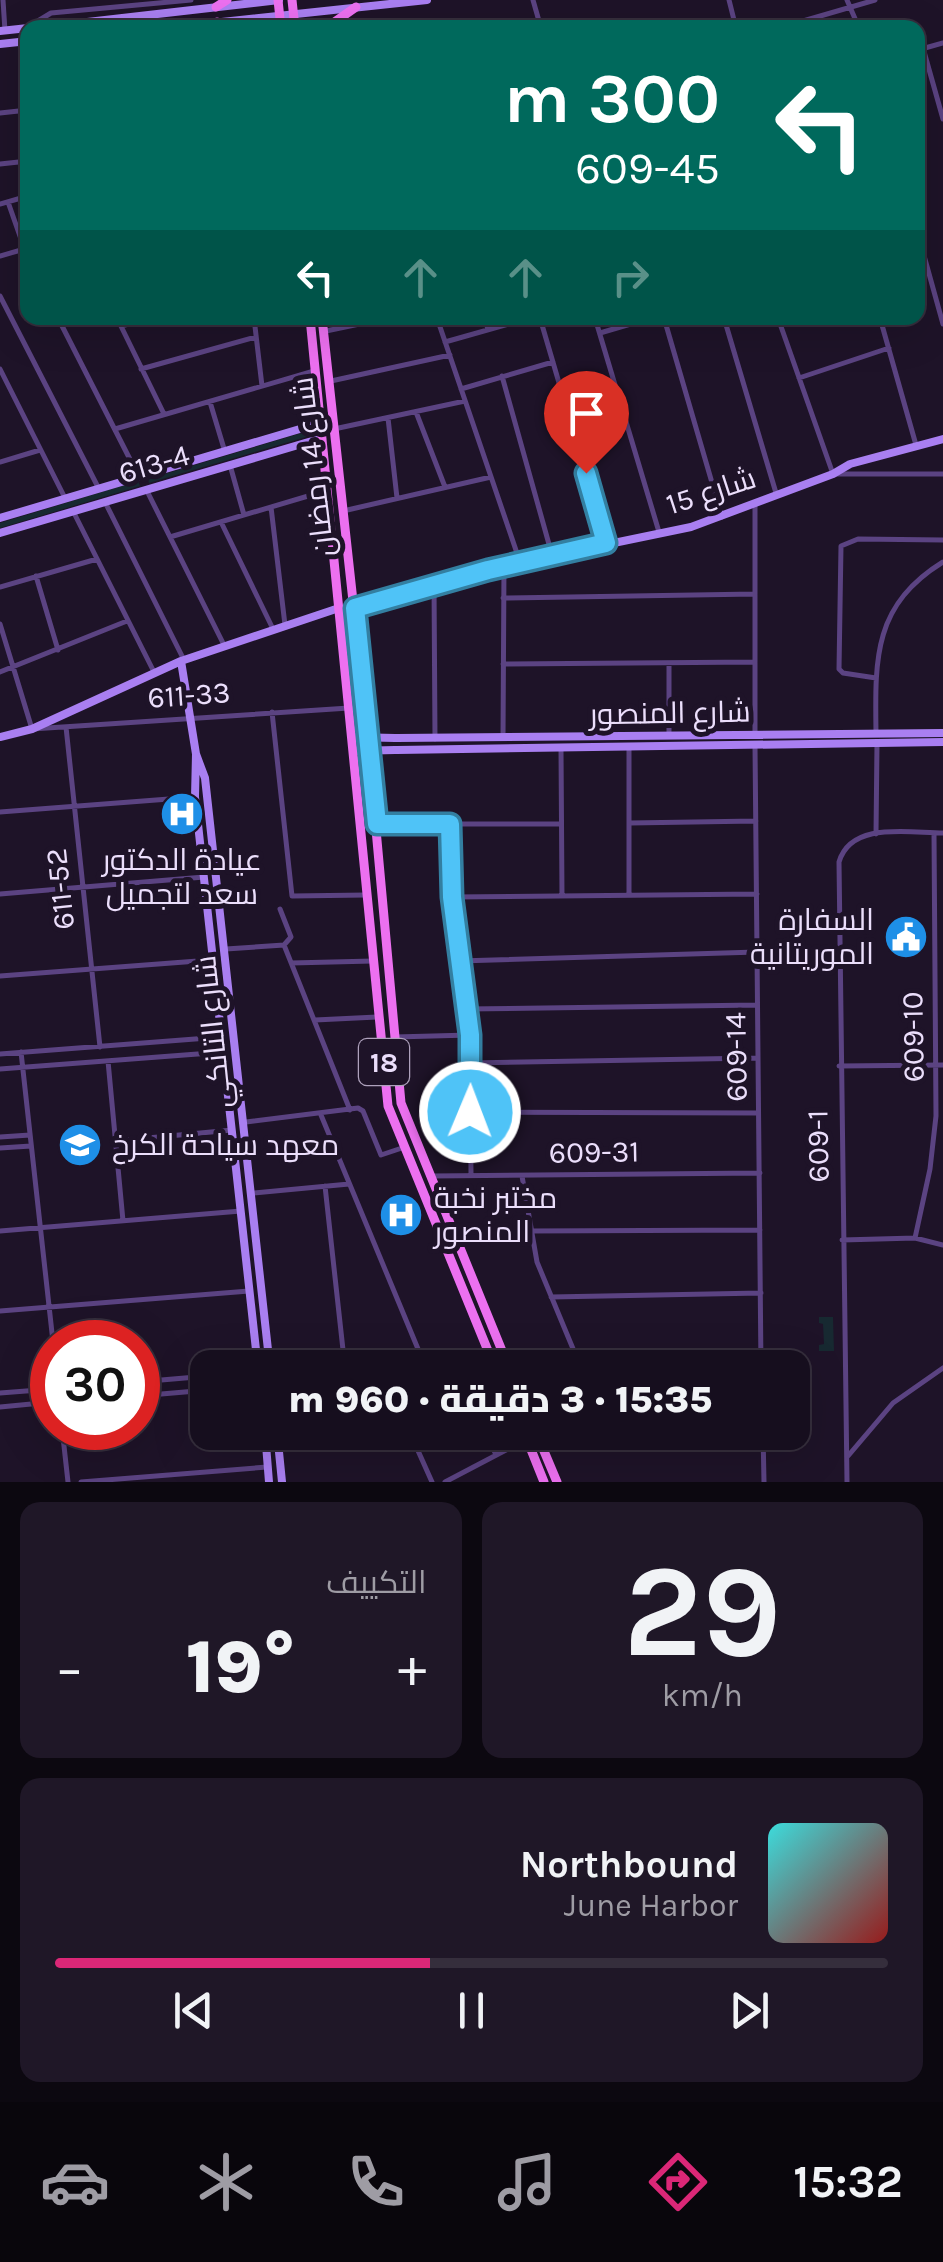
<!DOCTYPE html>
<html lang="ar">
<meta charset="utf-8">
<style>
:root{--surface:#160e1e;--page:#1f1727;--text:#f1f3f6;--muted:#9e9ca4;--line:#352e3c;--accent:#db2777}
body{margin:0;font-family:Karla,Cairo,sans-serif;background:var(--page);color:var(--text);direction:rtl;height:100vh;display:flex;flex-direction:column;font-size:38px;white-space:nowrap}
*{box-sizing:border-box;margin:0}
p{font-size:32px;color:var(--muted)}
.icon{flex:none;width:55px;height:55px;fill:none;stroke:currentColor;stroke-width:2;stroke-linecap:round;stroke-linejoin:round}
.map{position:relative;height:1482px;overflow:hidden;direction:ltr}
.sheet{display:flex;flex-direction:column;gap:20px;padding:20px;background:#0c0810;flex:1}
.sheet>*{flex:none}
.hud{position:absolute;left:20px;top:20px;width:905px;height:305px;border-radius:20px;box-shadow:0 10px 40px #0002,0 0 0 2px var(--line);direction:rtl;background:#00695c;color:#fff;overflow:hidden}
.speed{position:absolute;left:30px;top:1320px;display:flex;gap:20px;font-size:50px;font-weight:700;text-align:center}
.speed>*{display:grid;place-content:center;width:130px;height:130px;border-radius:50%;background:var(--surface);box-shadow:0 10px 40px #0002,0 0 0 2px var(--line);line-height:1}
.speed .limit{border:15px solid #d22;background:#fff;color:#111}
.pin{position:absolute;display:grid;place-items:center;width:85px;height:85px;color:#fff;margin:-102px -42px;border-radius:50% 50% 50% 0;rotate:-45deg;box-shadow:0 0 10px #0007}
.pin .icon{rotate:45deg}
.me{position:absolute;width:110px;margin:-55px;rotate:1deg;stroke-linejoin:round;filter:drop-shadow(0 0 8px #0008)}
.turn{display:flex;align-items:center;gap:35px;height:210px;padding:0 40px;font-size:45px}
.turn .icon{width:130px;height:130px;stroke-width:2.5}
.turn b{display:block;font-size:70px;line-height:85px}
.lanes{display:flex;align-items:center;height:95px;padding:0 40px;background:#0003;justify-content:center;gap:50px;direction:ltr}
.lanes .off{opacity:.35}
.big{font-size:75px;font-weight:800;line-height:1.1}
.sheet .card{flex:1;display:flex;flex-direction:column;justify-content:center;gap:15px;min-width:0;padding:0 35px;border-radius:20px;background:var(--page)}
.sheet .dial{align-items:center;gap:0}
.dial b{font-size:130px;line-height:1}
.song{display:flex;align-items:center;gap:30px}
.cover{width:120px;height:120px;border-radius:15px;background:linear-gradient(135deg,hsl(180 70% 55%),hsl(0 70% 35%))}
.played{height:10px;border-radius:5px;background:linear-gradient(90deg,var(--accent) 45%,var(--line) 45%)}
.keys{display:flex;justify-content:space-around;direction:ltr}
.heat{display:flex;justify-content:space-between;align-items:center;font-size:55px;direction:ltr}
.sheet .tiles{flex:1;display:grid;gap:20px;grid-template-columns:1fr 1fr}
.card:last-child{grid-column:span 2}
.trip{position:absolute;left:190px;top:1350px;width:620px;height:100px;border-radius:20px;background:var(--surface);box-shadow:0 10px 40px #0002,0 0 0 2px var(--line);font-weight:800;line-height:100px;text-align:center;direction:rtl}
.tab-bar{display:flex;height:160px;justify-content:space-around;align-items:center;background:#09060c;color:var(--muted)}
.tab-bar .icon{width:70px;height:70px}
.tab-bar .active{color:var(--accent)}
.tab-bar b{font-size:45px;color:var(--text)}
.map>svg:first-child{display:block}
.green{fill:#172931}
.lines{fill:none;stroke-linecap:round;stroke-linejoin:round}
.street{stroke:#5b4382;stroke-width:5}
.secondary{stroke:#a97ff1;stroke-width:8}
.primary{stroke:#ec70f0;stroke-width:9}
.route-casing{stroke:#337fa1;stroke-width:25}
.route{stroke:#4fc3f7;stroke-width:18}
.labels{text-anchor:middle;stroke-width:10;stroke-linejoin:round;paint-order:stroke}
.shield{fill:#1e1328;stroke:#aea1bc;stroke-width:2.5}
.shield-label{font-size:28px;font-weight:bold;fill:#ebdefb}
.street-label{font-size:30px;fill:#ebdefb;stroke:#1e1328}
.poi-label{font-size:30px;fill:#ebdefb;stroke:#1e1328;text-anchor:start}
</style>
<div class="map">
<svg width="943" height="1482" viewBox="0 0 943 1482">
<rect width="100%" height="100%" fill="#1e1328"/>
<!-- green -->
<path class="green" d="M 158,19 L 178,21 L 138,27 L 79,27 Z
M 305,432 L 306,437 L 149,483 L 148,479 Z
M 138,481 L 140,486 L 0,528 L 0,523 Z
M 819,1317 L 833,1317 L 834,1351 L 819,1351 L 819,1345 L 824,1344 L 823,1324 L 819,1323 Z"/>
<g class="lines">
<!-- street -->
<path class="street" d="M 3,0 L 5,31
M 533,0 L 541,28
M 729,0 L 736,28
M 847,0 L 859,28
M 28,27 L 51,13 L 191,0
M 779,28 L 875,0
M 923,48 L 943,119
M 918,50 L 943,43
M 0,113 L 28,110
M 0,164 L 28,161
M 8,202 L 28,259
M 0,204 L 28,196
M 918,234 L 943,324
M 0,256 L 28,248
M 0,296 L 99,489
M 58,318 L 139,477
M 117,318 L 164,414
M 254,318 L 262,386
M 437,318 L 520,562
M 485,318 L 488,330
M 540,318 L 606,543
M 595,318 L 659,532
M 664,318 L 722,517
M 724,318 L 776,493
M 778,318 L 833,474 L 943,474
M 880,318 L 916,445
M 780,323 L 797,318
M 121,326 L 152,318
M 326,331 L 388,318
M 600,333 L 651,318
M 445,342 L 530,318
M 0,369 L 65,498
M 141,369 L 256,337
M 502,376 L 552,555
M 799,378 L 889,348
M 331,381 L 450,355
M 461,389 L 553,362
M 210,402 L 225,452
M 565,403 L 616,389
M 416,412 L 445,487
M 388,418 L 397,498
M 115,429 L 314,371
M 334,429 L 465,401
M 0,462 L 40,450
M 230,465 L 244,515
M 146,489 L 224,645
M 105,502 L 184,660
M 271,507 L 285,625
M 73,511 L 154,672
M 343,511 L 491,477
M 221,522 L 273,629
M 170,537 L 325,491
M 36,576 L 58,650
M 434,583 L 435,739
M 0,587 L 97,559
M 503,598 L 755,594
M 0,624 L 32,729 L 349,708
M 503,664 L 755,662
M 669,664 L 669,736
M 0,672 L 127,621
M 876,678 L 843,673 L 839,669 L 841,546 L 858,539 L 943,540
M 272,712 L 292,896 L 366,895
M 66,727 L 100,1047
M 876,733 C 875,659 873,605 943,562
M 755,734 L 755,504
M 503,738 L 504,566
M 755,746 L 761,1368
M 629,748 L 629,895
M 561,749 L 562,896
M 0,812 L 195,797
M 630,823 L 756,821
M 377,824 L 561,824
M 450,824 L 453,897 L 470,1035 L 471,1175
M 876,834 L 877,744
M 0,894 L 204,877
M 453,897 L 757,894
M 284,945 L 350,1110
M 226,949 L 284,945 L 291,937 L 280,909
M 459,961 L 757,952
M 291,963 L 373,961
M 0,976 L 211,960
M 467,1009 L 757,1005
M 315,1020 L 377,1017
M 395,1037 L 470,1035
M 21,1052 L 53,1342
M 0,1054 L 221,1037
M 108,1061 L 123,1221
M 471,1063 L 758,1058
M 839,1066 L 943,1065
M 0,1069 L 224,1052
M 470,1112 L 757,1113
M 321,1115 L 423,1361
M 246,1122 L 358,1108 L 363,1111 L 381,1155 L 405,1147
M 0,1137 L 30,1135
M 116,1141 L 232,1130
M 0,1148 L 31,1146
M 432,1176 L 760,1173
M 522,1176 L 537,1262 L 581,1368
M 325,1186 L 345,1368
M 253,1193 L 349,1184
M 0,1231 L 241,1211
M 529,1231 L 760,1230
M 915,1238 L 930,1169 L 936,1116 L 934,833
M 842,1240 L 915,1238 L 943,1245
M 551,1297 L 761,1293
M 0,1311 L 249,1291
M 453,1358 L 458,1368
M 580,1364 L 761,1360
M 351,1368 L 487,1353
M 138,1382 L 208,1376
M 0,1393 L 52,1389
M 138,1396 L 208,1390
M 0,1407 L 52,1402
M 62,1428 L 68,1482
M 486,1432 L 496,1455
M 763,1432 L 764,1482
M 411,1435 L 432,1482
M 279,1448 L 411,1435
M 848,1456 L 893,1403 L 943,1368
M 81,1482 L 267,1467
M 445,1482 L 527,1439
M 847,1482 L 839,862 C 851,821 909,833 943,833"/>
<!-- secondary -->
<path class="secondary" d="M 35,28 L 279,0
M 166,28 L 427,0
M 0,31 L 28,28
M 0,44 L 28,41
M 0,518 L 320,423
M 0,533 L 322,438
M 355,606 L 483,570 L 691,527 L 833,474 L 850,464 L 943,439
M 181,661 L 196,754 L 205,778 L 270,1368
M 0,737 L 32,729 L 181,661 L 339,608
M 352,737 L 395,738
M 397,738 L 943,733
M 397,750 L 943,742
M 353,751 L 395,750
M 196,754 L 195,797 L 258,1368
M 265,1432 L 269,1482
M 277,1432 L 282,1482"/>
<!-- primary -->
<path class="primary" d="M 278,0 L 281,28
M 292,0 L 295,28
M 216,7 L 227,0
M 217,22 L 236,28
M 326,28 L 356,7
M 310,318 L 388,1106 L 495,1368
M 322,318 L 366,720 L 401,1103 L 509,1368
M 524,1432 L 544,1482
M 536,1432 L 557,1482"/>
</g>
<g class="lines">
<!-- route casing -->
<g class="route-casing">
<path id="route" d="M 470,1112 L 470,1035 L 452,897 L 450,824 L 377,824 L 355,608 L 488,570 L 606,543 L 586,473"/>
</g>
<!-- route -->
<use href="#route" class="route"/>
</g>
<!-- icons -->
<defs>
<g id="hospital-disc" transform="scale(2.25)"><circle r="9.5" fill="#1e8fe7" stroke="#1e1328"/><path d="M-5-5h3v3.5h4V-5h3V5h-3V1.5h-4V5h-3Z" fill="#fff"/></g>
<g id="civic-disc" transform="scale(2.25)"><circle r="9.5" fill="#1e8fe7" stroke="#1e1328"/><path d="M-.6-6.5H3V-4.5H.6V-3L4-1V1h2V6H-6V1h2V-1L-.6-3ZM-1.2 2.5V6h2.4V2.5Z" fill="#fff"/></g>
<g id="university-disc" transform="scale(2.25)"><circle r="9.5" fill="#1e8fe7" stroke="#1e1328"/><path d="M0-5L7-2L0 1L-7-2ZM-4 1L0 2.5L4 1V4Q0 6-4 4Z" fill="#fff"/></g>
</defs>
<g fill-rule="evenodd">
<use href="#hospital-disc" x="182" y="814"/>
<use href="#civic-disc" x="906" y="937"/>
<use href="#university-disc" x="80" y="1145"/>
<use href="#hospital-disc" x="401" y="1215"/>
</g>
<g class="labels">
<!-- shield labels -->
<rect class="shield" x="359" y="1039" width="50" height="46" rx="8"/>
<g class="shield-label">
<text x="384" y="1072">18</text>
</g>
<!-- street labels -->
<g class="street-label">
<text transform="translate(154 464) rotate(-16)" y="10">613-4</text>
<text transform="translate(313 467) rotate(-97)" y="10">شارع 14 رمضان</text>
<text transform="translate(711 491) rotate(-18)" y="10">شارع 15</text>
<text transform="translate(189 695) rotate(-4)" y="10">611-33</text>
<text transform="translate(670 713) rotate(-1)" y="10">شارع المنصور</text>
<text transform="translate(60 889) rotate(-96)" y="10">611-52</text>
<text transform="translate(213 1032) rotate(-96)" y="10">شارع التانكي</text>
<text transform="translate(913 1037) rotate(-91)" y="10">609-10</text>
<text transform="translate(736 1057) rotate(-91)" y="10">609-14</text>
<text transform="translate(818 1146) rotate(-91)" y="10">609-1</text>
<text transform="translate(594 1152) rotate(-1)" y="10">609-31</text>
</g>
<!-- poi labels -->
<g class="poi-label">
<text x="182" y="870" text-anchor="middle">عيادة الدكتور<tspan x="182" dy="34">سعد لتجميل</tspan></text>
<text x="874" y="930" text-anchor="end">السفارة<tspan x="874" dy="34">الموريتانية</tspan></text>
<text x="112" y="1155">معهد سياحة الكرخ</text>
<text x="434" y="1208">مختبر نخبة<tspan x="434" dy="34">المنصور</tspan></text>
</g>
</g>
</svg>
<div class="speed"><div class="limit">30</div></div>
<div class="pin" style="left:586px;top:473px;background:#d93025"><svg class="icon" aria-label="arrive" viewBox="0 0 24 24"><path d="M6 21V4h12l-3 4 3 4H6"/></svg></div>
<svg class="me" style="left:470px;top:1112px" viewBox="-20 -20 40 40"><circle r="17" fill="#4fc3f7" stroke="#fff" stroke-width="3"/><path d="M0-11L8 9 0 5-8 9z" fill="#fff"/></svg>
<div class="trip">15:35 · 3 دقيقة · 960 m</div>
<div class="hud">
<div class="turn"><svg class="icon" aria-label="left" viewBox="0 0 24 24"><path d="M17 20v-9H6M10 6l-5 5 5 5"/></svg><div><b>300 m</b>609-45</div></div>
<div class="lanes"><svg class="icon" aria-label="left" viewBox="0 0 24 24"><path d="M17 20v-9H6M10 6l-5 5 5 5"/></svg><svg class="icon off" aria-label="ahead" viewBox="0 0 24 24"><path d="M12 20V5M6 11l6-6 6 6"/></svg><svg class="icon off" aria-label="ahead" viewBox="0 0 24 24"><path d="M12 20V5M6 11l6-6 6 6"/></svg><svg class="icon off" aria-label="right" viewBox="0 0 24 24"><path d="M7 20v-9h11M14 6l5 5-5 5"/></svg></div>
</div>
</div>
<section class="sheet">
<div class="tiles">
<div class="card dial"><b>29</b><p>km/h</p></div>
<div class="card"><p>التكييف</p>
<div class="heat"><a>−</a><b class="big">19°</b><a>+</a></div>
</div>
<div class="card">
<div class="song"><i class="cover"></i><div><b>Northbound</b><p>June Harbor</p></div></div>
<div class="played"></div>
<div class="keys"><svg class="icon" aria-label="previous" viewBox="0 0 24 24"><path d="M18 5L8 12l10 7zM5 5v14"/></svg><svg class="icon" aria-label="pause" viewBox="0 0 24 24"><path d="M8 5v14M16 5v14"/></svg><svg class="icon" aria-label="next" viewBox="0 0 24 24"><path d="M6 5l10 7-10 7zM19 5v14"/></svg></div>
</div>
</div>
</section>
<nav class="tab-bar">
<b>15:32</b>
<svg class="icon active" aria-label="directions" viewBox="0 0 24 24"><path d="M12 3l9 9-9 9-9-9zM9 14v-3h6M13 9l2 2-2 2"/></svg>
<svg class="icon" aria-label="music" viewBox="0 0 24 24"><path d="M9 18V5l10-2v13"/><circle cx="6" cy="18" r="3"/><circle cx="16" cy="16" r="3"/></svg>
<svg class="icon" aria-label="phone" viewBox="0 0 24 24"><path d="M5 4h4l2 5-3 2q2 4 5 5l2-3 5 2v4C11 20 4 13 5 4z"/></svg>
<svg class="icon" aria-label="climate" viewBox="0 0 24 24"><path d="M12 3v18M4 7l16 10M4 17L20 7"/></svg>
<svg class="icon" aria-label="car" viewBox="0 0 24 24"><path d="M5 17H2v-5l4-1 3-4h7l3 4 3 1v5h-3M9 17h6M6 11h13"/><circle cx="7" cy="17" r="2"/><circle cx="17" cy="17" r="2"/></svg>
</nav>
